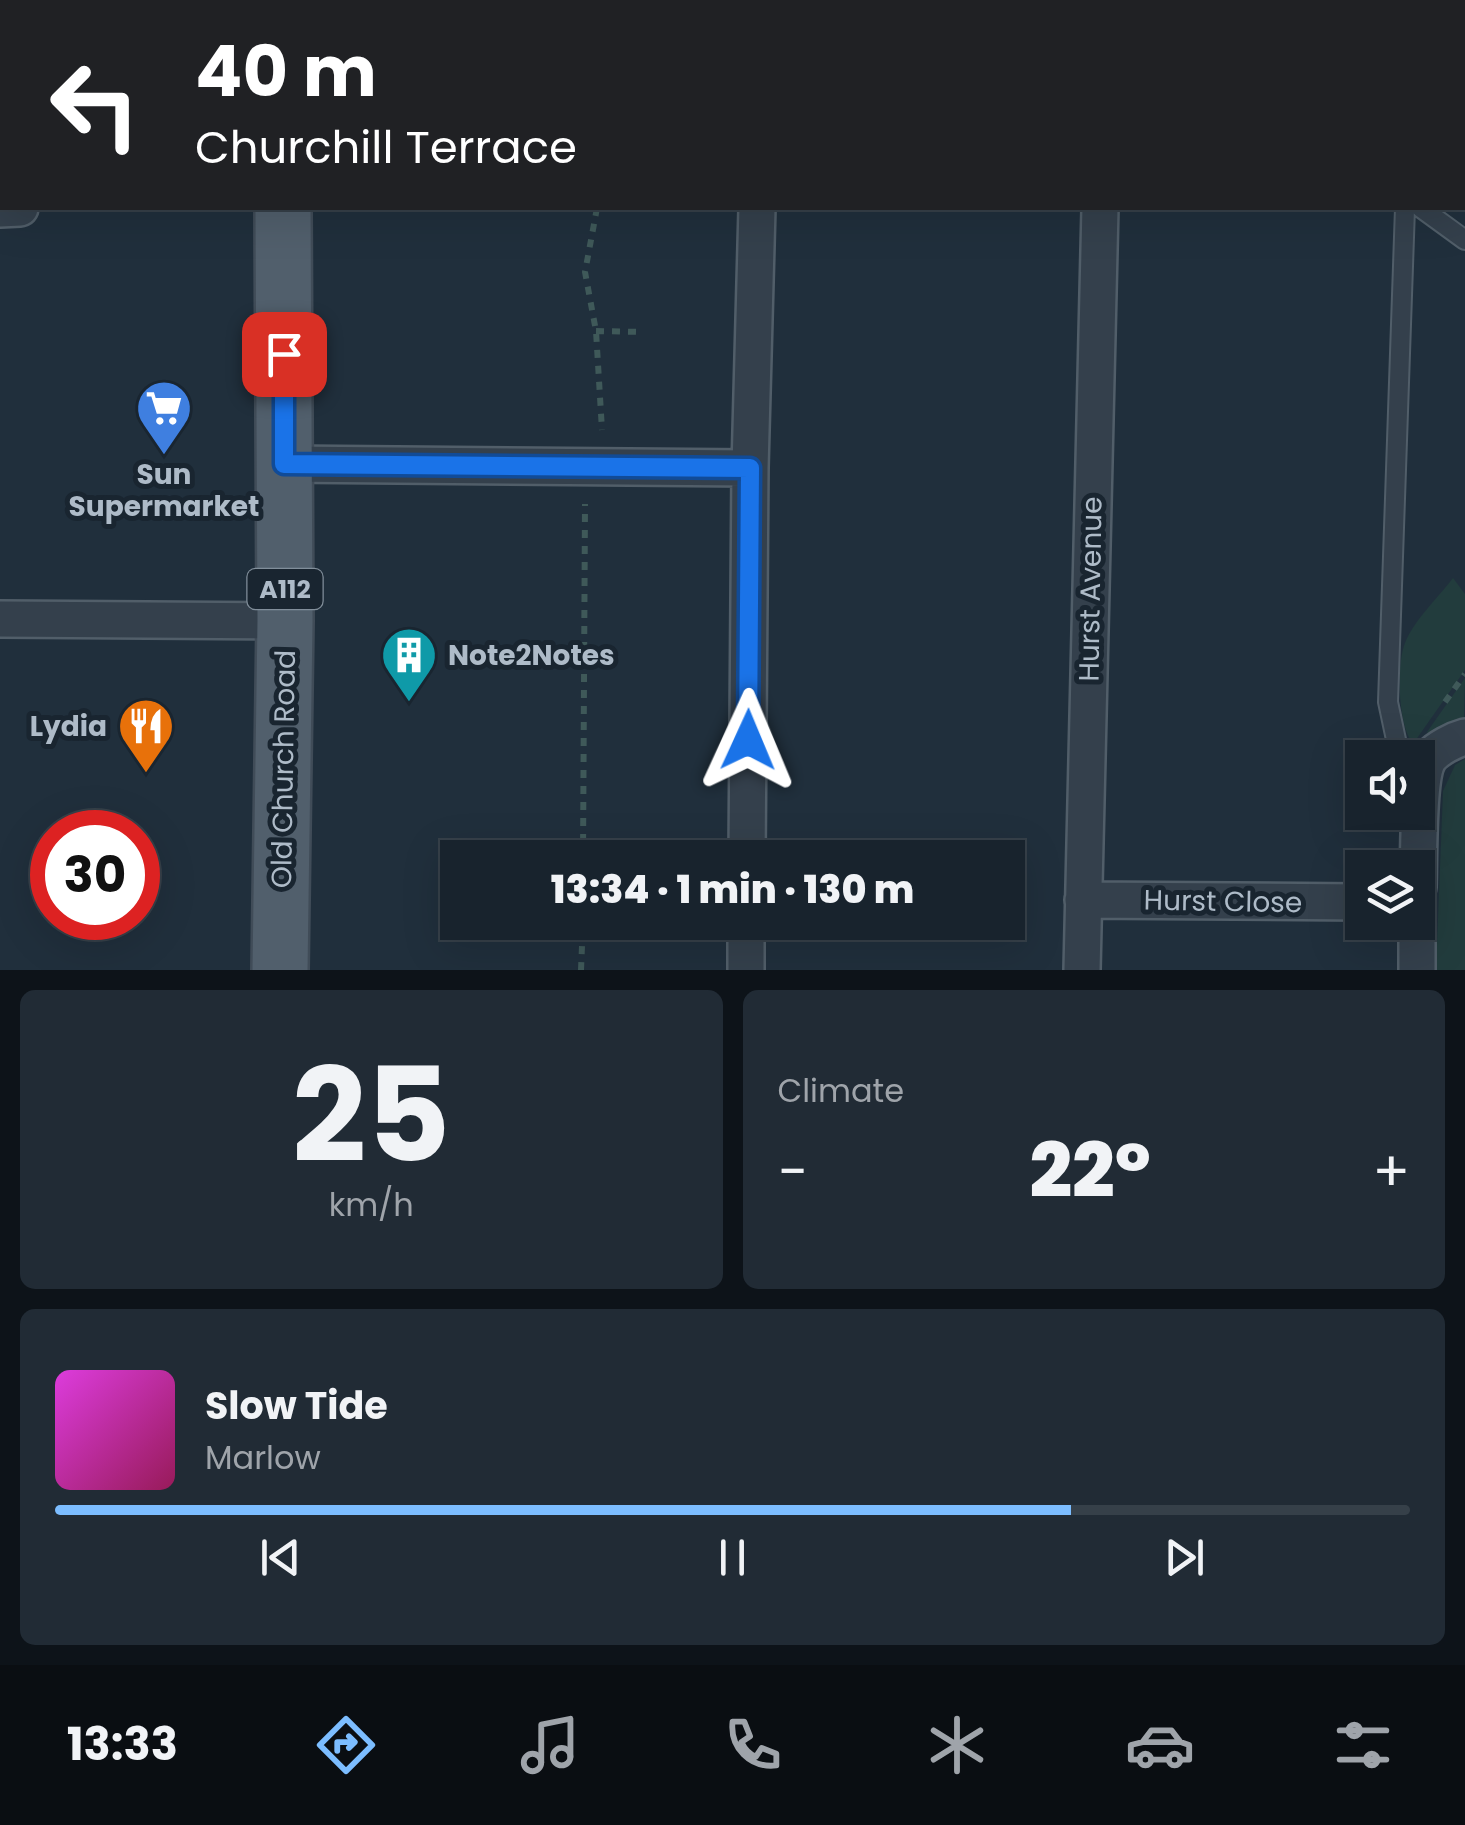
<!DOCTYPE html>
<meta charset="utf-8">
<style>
:root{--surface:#18232d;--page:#212b35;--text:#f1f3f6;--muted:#9fa4aa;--line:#364049;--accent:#7cbdff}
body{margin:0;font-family:Poppins,sans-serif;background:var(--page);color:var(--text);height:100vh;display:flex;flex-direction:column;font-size:38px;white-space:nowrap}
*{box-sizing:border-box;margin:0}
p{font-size:32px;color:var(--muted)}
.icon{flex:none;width:55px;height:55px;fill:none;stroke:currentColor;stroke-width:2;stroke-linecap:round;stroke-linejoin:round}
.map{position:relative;height:970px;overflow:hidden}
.panel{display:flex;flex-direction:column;gap:20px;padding:20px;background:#0d1319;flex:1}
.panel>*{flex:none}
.hud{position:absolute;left:0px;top:0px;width:1465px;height:210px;box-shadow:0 10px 40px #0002,0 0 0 2px var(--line);background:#202124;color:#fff;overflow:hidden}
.buttons{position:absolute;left:1345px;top:740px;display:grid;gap:20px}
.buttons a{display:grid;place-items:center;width:90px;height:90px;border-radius:0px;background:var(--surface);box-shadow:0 10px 40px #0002,0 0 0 2px var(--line);font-size:50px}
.speed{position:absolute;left:30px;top:810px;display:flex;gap:20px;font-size:50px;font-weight:700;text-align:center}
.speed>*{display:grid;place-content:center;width:130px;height:130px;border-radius:50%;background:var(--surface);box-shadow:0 10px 40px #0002,0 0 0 2px var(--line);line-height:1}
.speed .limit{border:15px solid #d22;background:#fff;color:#111}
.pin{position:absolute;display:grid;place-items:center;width:85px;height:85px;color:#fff;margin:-42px;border-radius:20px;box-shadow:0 5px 15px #0006}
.me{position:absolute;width:110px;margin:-55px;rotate:1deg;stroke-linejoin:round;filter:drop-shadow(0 0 8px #0008)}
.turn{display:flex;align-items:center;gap:35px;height:210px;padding:0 30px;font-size:45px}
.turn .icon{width:130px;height:130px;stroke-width:2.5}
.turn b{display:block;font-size:70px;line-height:85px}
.big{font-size:75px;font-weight:800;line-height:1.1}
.panel .tile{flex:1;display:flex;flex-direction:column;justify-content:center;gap:15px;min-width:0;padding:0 35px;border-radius:15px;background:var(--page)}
.panel .dial{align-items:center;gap:0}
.dial b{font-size:130px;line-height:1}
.song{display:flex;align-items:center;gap:30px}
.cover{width:120px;height:120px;border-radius:15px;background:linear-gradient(135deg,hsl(300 70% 55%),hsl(330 70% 35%))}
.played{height:10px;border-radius:5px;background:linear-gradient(90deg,var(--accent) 75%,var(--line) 75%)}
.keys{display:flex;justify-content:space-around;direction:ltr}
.heat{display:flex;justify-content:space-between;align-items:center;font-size:55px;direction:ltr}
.panel .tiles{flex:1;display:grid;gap:20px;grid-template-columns:1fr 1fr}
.tile:last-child{grid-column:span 2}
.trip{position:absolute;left:440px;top:840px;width:585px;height:100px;border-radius:0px;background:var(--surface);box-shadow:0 10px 40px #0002,0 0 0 2px var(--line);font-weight:800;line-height:100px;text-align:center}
.tabs{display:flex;height:160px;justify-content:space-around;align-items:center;background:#0a0e12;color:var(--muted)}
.tabs .icon{width:70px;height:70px}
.tabs .selected{color:var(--accent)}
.tabs b{font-size:45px;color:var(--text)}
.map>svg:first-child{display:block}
.green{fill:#223c3d}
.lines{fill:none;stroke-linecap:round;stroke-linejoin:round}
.lane-casing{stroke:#515e69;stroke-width:22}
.street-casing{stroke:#515e69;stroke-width:40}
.primary-casing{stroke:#404c58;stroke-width:60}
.path{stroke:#3f5959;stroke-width:6;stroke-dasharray:8 8;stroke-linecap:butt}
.lane{stroke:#34404c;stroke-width:18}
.street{stroke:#34404c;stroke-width:35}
.primary{stroke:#515f6c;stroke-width:55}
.route-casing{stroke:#114b97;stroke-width:25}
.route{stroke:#1a73e8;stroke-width:18}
.labels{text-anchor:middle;stroke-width:10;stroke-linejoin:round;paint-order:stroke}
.shield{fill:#192530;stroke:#818e9a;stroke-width:2.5}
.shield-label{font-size:25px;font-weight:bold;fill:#aebbc8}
.poi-label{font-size:28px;font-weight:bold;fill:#aebbc8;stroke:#192530}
.street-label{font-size:28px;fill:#aebbc8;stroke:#192530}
</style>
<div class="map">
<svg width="1465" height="970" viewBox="0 0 1465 970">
<rect width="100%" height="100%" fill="#202f3c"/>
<!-- green -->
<path class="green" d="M 1453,578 L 1465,594 L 1465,670 L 1413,744 C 1398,726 1396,665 1405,643 C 1414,620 1438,598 1453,578 Z
M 1465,678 L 1464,720 L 1429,737 L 1427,732 Z
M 1465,759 L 1465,970 L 1436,970 L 1443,791 L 1455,765 Z"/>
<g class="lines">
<!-- lane casing -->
<g class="lane-casing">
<path id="lane" d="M 1233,0 L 1237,2
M 633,2 L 634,0
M 1405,208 L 1388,702 L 1398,749 L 1406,758
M 1421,208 L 1465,240"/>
</g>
<!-- street casing -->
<g class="street-casing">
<path id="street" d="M 762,2 L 762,0
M 1106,2 L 1106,0
M 0,209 L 20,208
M 283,464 L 750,468
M 0,619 L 285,621
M 747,858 L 750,468 L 757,208
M 1418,887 C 1419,862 1417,774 1430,757 C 1438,748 1454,740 1465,737
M 1083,900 L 1362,902
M 1417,922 L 1417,970
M 746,970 L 746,922
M 1082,970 L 1100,208"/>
</g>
<!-- primary casing -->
<g class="primary-casing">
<path id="primary" d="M 292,2 L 292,0
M 280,970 L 285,621 L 283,208"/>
</g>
<!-- path -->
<path class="path" d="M 822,2 L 826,0
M 597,208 L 585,272 L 596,331 L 602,430
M 596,331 L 643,332
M 1445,702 L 1465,674
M 583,858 L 585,504
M 583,927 L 706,937
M 581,970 L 583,922"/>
<!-- lane -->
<use href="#lane" class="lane"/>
<!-- street -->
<use href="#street" class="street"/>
<!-- primary -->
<use href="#primary" class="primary"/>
</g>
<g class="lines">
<!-- route casing -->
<g class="route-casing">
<path id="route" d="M 284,354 L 284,464 L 750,468 L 748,740"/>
</g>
<!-- route -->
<use href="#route" class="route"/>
</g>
<!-- icons -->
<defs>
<g id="supermarket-pin" transform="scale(2.875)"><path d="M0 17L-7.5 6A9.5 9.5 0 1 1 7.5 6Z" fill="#3f7fe0" stroke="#192530"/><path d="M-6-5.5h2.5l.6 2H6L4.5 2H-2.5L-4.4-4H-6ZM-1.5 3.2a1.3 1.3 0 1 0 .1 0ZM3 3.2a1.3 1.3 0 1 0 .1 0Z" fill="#fff"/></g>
<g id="building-pin" transform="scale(2.875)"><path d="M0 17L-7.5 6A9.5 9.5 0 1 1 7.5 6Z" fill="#0f9aa8" stroke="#192530"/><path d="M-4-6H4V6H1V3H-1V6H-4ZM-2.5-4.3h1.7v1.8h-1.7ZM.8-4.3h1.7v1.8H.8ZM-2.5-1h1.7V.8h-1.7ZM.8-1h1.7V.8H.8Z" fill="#fff"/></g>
<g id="restaurant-pin" transform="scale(2.875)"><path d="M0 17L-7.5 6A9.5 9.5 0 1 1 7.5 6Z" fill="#e8710a" stroke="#192530"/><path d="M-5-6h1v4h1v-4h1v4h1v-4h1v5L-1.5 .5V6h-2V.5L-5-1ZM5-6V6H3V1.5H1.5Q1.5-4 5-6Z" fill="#fff"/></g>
</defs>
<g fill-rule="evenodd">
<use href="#supermarket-pin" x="164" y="408"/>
<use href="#building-pin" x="409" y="655"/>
<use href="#restaurant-pin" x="146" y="726"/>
</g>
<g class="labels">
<!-- shield labels -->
<rect class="shield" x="247.5" y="569" width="75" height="40" rx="8"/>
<g class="shield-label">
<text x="285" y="598">A112</text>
</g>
<!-- poi labels -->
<g class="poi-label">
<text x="164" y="484">Sun<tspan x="164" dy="32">Supermarket</tspan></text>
<text x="448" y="665" text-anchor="start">Note2Notes</text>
<text x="107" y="736" text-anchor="end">Lydia</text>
</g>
<!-- street labels -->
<g class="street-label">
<text transform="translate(1090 589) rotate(-89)" y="10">Hurst Avenue</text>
<text transform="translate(283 769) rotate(-89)" y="10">Old Church Road</text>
<text transform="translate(1223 901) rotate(1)" y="10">Hurst Close</text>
</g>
</g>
</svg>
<div class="buttons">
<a><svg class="icon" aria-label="sound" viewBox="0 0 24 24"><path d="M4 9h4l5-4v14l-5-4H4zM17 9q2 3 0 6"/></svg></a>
<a><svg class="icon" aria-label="layers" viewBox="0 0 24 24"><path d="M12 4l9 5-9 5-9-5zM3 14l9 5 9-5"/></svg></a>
</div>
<div class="speed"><div class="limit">30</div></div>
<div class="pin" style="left:284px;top:354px;background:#d93025"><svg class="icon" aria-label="arrive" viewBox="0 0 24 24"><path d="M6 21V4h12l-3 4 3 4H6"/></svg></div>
<svg class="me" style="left:748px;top:740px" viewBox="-20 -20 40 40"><path d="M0-17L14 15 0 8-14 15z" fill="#1a73e8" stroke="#fff" stroke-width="4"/></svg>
<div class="trip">13:34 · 1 min · 130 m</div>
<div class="hud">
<div class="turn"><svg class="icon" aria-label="left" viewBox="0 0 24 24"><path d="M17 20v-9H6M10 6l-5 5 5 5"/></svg><div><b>40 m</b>Churchill Terrace</div></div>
</div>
</div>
<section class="panel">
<div class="tiles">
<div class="tile dial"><b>25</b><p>km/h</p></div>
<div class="tile"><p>Climate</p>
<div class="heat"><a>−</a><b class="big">22°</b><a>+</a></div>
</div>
<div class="tile">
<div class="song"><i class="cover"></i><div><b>Slow Tide</b><p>Marlow</p></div></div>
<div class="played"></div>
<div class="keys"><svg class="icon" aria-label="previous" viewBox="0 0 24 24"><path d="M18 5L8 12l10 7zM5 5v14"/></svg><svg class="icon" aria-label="pause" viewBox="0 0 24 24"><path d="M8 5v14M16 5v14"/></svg><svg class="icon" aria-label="next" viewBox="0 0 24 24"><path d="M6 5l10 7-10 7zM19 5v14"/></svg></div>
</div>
</div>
</section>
<nav class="tabs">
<b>13:33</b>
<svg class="icon selected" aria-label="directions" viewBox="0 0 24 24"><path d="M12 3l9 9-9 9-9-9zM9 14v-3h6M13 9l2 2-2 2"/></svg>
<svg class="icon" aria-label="music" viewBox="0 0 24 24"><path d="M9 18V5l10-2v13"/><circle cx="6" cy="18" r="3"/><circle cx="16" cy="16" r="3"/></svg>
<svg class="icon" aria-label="phone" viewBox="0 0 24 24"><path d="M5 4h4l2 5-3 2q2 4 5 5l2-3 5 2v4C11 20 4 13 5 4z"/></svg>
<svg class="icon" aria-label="climate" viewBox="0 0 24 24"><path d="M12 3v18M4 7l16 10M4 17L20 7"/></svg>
<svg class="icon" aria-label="car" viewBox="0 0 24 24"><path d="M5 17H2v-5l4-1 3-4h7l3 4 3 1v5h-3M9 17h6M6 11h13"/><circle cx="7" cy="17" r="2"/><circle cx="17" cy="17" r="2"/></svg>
<svg class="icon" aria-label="filters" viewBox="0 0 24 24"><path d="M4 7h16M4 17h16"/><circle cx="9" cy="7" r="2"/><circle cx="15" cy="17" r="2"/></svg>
</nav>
